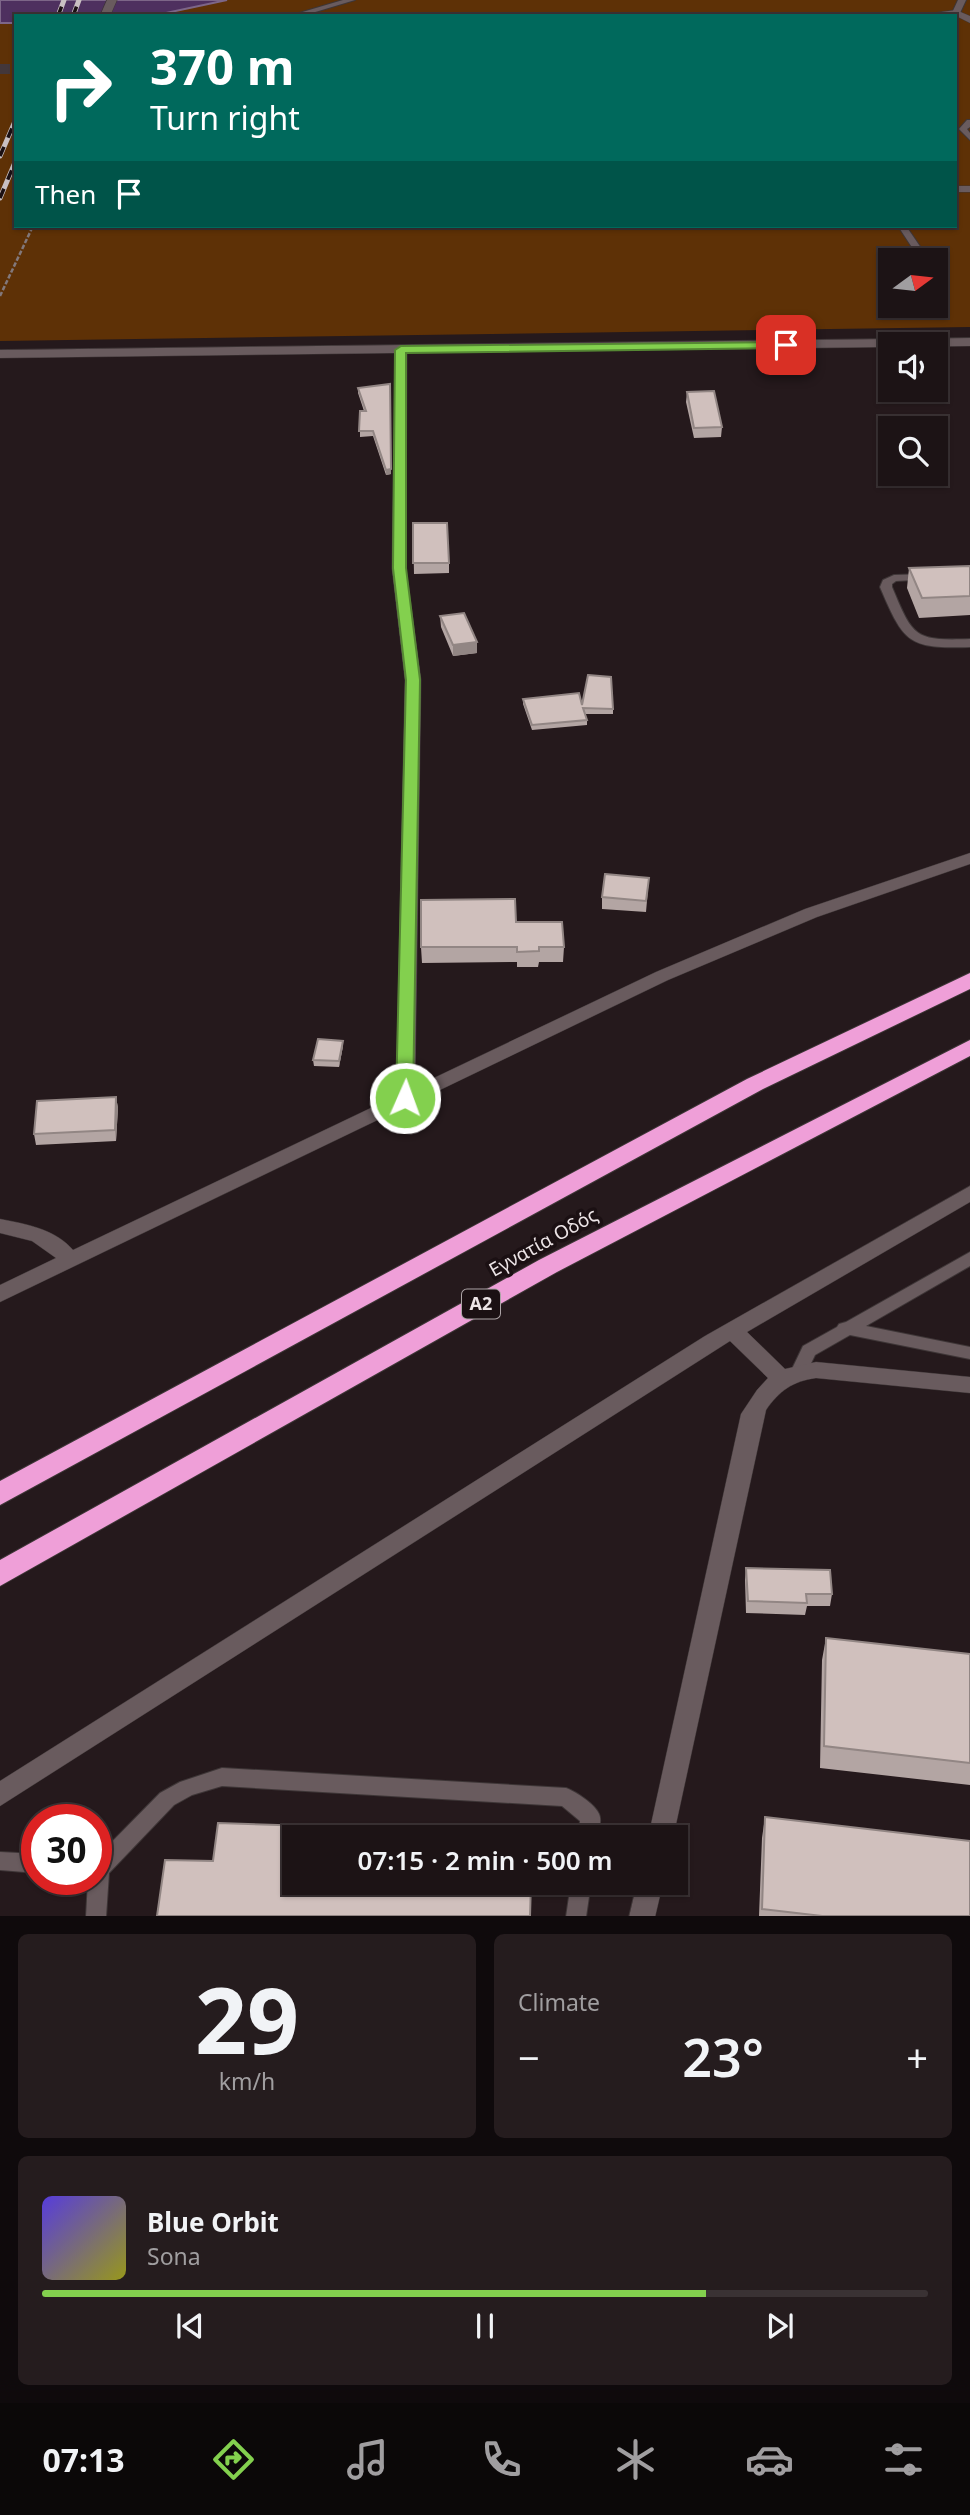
<!DOCTYPE html>
<meta charset="utf-8">
<style>
:root{--surface:#1c1315;--page:#251c1e;--text:#f1f3f6;--muted:#a09ea0;--line:#3a3234;--accent:#83d04e}
body{margin:0;font-family:"Noto Sans",sans-serif;background:var(--page);color:var(--text);height:100vh;display:flex;flex-direction:column;font-size:26px;white-space:nowrap}
*{box-sizing:border-box;margin:0}
p{font-size:23px;color:var(--muted)}
.icon{flex:none;width:38px;height:38px;fill:none;stroke:currentColor;stroke-width:2;stroke-linecap:round;stroke-linejoin:round}
.map{position:relative;height:1916px;overflow:hidden}
.details{display:flex;flex-direction:column;gap:18px;padding:18px;background:#0f0a0c;flex:1}
.details>*{flex:none}
.banner{position:absolute;left:14px;top:14px;width:943px;height:214px;border-radius:0px;box-shadow:0 2px 5px #0004,0 0 0 2px var(--line);background:#00695c;color:#fff;overflow:hidden}
.needle{width:46px;rotate:75deg}
.tools{position:absolute;left:878px;top:248px;display:grid;gap:14px}
.tools a{display:grid;place-items:center;width:70px;height:70px;border-radius:0px;background:var(--surface);box-shadow:0 2px 5px #0004,0 0 0 2px var(--line);font-size:35px}
.speed{position:absolute;left:21px;top:1804px;display:flex;gap:14px;font-size:35px;font-weight:700;text-align:center}
.speed>*{display:grid;place-content:center;width:91px;height:91px;border-radius:50%;background:var(--surface);box-shadow:0 2px 5px #0004,0 0 0 2px var(--line);line-height:1}
.speed .limit{border:10px solid #d22;background:#fff;color:#111}
.pin{position:absolute;display:grid;place-items:center;width:60px;height:60px;color:#fff;margin:-30px;border-radius:14px;box-shadow:0 4px 10px #0006}
.me{position:absolute;width:77px;margin:-38px;rotate:2deg;stroke-linejoin:round;filter:drop-shadow(0 0 5px #0008)}
.turn{display:flex;align-items:center;gap:24px;height:147px;padding:0 21px;font-size:32px}
.turn .icon{width:91px;height:91px;stroke-width:2.5}
.turn b{display:block;font-size:49px;line-height:60px}
.then{display:flex;align-items:center;height:66px;padding:0 21px;background:#0003;gap:14px;font-size:26px}
.big{font-size:52px;font-weight:600;line-height:1.1}
.details .widget{flex:1;display:flex;flex-direction:column;justify-content:center;gap:10px;min-width:0;padding:0 24px;border-radius:10px;background:var(--page)}
.details .dial{align-items:center;gap:0}
.dial b{font-size:91px;line-height:1}
.song{display:flex;align-items:center;gap:21px}
.cover{width:84px;height:84px;border-radius:10px;background:linear-gradient(135deg,hsl(250 70% 55%),hsl(60 70% 35%))}
.played{height:7px;border-radius:4px;background:linear-gradient(90deg,var(--accent) 75%,var(--line) 75%)}
.keys{display:flex;justify-content:space-around;direction:ltr}
.heat{display:flex;justify-content:space-between;align-items:center;font-size:38px;direction:ltr}
.details .tiles{flex:1;display:grid;gap:18px;grid-template-columns:1fr 1fr}
.widget:last-child{grid-column:span 2}
.trip{position:absolute;left:282px;top:1825px;width:406px;height:70px;border-radius:0px;background:var(--surface);box-shadow:0 2px 5px #0004,0 0 0 2px var(--line);font-weight:600;line-height:70px;text-align:center}
.menu{display:flex;height:112px;justify-content:space-around;align-items:center;background:#0b0808;color:var(--muted)}
.menu .icon{width:49px;height:49px}
.menu .on{color:var(--accent)}
.menu b{font-size:32px;color:var(--text)}
.map>svg:first-child{display:block}
.green{fill:#5e3106;fill-rule:evenodd}
.water{fill:#4e305f;stroke:#7d6688;stroke-width:2}
.lines{fill:none;stroke-linecap:round;stroke-linejoin:round}
.minor-tunnel{stroke:#43373a;stroke-width:10;stroke-dasharray:10 5;stroke-linecap:butt}
.service-casing{stroke:#3e3637;stroke-width:2}
.minor-casing{stroke:#3e3637;stroke-width:1}
.motorway-casing{stroke:#3e3637;stroke-width:2}
.path{stroke:#82787b;stroke-width:2.5;stroke-dasharray:4.5 2;stroke-linecap:butt}
.service{fill:#695b5e;fill-rule:evenodd}
.minor{fill:#695b5e;fill-rule:evenodd}
.motorway{fill:#ef9fd8;fill-rule:evenodd}
.rail-casing{stroke:#c9c0c2;stroke-width:5}
.rail{stroke:#1b1013;stroke-width:3.5;stroke-dasharray:10;stroke-linecap:butt}
.wall{fill:#b3a5a3}
.shaded-wall{fill:#928684}
.building{fill:#d0c0bd;stroke:#928684;stroke-width:2}
.route{fill:#83d04e;stroke:#558733;stroke-width:2}
.labels{text-anchor:middle;stroke-width:7;stroke-linejoin:round;paint-order:stroke}
.shield{fill:#1b1013;stroke:#ada4a7;stroke-width:2}
.shield-label{font-size:18px;font-weight:bold;fill:#ece4e6}
.street-label{font-size:19px;fill:#ece4e6;stroke:#1b1013}
</style>
<div class="map">
<svg width="970" height="1917" viewBox="0 0 970 1917">
<rect width="100%" height="100%" fill="#25191c"/>
<!-- green -->
<path class="green" d="M 0,0 L 970,0 L 970,327 L 0,341 ZM 16,16 L 956,16 L 956,226 L 16,226 ZM 891,261 L 936,261 L 936,306 L 891,306 Z"/>
<!-- water -->
<path class="water" d="M 0,0 L 227,0 L 152,16 L 16,16 L 16,23 L 0,23 Z"/>
<g class="lines">
<!-- minor-tunnel -->
<path class="minor-tunnel" d="M 0,69 L 16,69"/>
<!-- service casing -->
<g class="service-casing">
<path id="service" d="M 343,0 L 355,0 L 302,16 L 289,16 Z
M 958,0 L 966,0 L 960,13 L 956,15 L 952,13 Z
M 967,120 L 970,120 L 970,127 L 967,129 L 970,133 L 970,140 L 959,129 Z
M 898,226 L 906,226 L 930,261 L 921,261 Z
M 936,280 L 941,283 L 947,302 L 939,310 L 931,311 L 926,308 L 936,306 Z
M 927,574 L 931,575 L 931,579 L 896,581 L 892,584 L 892,587 C 913,637 914,641 970,639 L 970,647 C 908,649 904,643 880,587 L 883,580 L 894,575 Z
M 970,1252 L 970,1266 L 866,1326 L 970,1347 L 970,1359 L 850,1335 L 815,1355 L 805,1376 L 799,1378 L 793,1376 L 791,1371 L 803,1346 L 837,1327 L 839,1324 L 846,1322 Z
M 222,1768 L 566,1788 C 576,1792 595,1804 599,1814 C 602,1820 599,1830 598,1838 L 578,1838 L 580,1821 L 562,1806 L 222,1786 L 192,1795 L 174,1805 L 109,1873 L 106,1917 L 86,1917 L 88,1880 L 96,1880 L 96,1858 L 160,1793 L 180,1782 Z
M 0,1852 L 37,1854 L 37,1873 L 0,1870 Z
M 571,1883 L 591,1883 L 586,1917 L 566,1917 Z"/>
</g>
<!-- minor casing -->
<g class="minor-casing">
<path id="minor" d="M 107,0 L 117,0 L 110,16 L 100,16 Z
M 956,10 L 970,16 L 970,23 L 956,16 L 911,16 Z
M 956,186 L 970,186 L 970,192 L 956,192 Z
M 970,338 L 970,346 L 407,353 L 406,568 L 421,680 L 415,1087 L 656,972 L 805,909 L 970,853 L 970,864 L 817,917 L 668,980 L 0,1302 L 0,1285 L 56,1258 L 32,1241 L 0,1233 L 0,1219 C 26,1224 55,1229 73,1250 L 396,1096 L 405,680 L 392,568 L 395,353 L 0,358 L 0,350 Z
M 970,1186 L 970,1202 L 747,1332 L 785,1369 L 816,1362 L 970,1377 L 970,1393 L 816,1378 C 793,1381 779,1391 766,1410 L 673,1838 L 648,1838 L 741,1414 L 757,1390 L 768,1378 L 730,1341 L 0,1806 L 0,1781 L 705,1336 Z
M 637,1883 L 663,1883 L 655,1917 L 629,1917 Z"/>
</g>
<!-- motorway casing -->
<g class="motorway-casing">
<path id="motorway" d="M 970,973 L 970,989 L 763,1089 L 0,1505 L 0,1481 L 747,1079 Z
M 970,1040 L 970,1056 L 557,1272 L 0,1586 L 0,1560 L 539,1260 Z"/>
</g>
<!-- path -->
<path class="path" d="M 0,296 L 33,226"/>
<!-- service -->
<use href="#service" class="service"/>
<!-- minor -->
<use href="#minor" class="minor"/>
<!-- motorway -->
<use href="#motorway" class="motorway"/>
<!-- rail casing -->
<g class="rail-casing">
<path id="rail" d="M 58,16 L 64,0
M 73,16 L 79,0
M 0,156 L 16,119
M 0,198 L 16,160"/>
</g>
<!-- rail -->
<use href="#rail" class="rail"/>
</g>
<!-- wall -->
<path class="wall" d="M 358,388 L 391,474 L 386,475 L 373,436 L 360,437 L 360,411 L 364,411 L 358,393 Z
M 687,392 L 722,427 L 721,437 L 694,438 L 686,402 Z
M 413,523 L 449,563 L 449,573 L 414,574 Z
M 970,566 L 970,615 L 919,618 L 907,588 L 909,568 Z
M 440,616 L 477,642 L 477,653 L 453,656 L 441,627 Z
M 523,699 L 613,709 L 613,714 L 585,714 L 587,720 L 587,725 L 532,730 L 523,704 Z
M 649,878 L 646,912 L 602,909 L 602,897 Z
M 516,922 L 564,947 L 563,962 L 539,962 L 538,967 L 517,967 L 517,962 L 422,963 L 421,947 Z
M 343,1046 L 339,1067 L 314,1066 L 313,1060 Z
M 116,1097 L 118,1108 L 116,1141 L 36,1145 L 34,1134 Z
M 746,1568 L 832,1594 L 830,1606 L 807,1606 L 805,1615 L 746,1613 L 745,1580 Z
M 826,1638 L 970,1654 L 970,1785 L 820,1768 L 822,1660 Z
M 765,1817 L 970,1916 L 759,1916 L 762,1838 Z"/>
<!-- shaded-wall -->
<path class="shaded-wall" d="M 390,384 L 391,474 L 386,475 L 386,470 Z
M 477,642 L 477,653 L 453,656 L 453,645 Z
M 343,1041 L 343,1046 L 339,1067 L 339,1061 Z
M 116,1097 L 118,1108 L 116,1141 L 115,1130 Z"/>
<!-- building -->
<path class="building" d="M 390,384 L 391,469 L 386,470 L 373,431 L 359,431 L 360,411 L 366,411 L 358,388 Z
M 714,391 L 722,427 L 694,428 L 687,392 Z
M 413,523 L 447,523 L 449,563 L 413,563 Z
M 970,566 L 970,596 L 922,598 L 909,568 Z
M 464,613 L 477,642 L 453,645 L 440,616 Z
M 588,675 L 611,677 L 613,709 L 583,708 L 587,720 L 532,725 L 523,699 L 579,693 L 582,705 Z
M 605,874 L 649,878 L 646,901 L 602,897 Z
M 515,899 L 516,922 L 562,922 L 564,947 L 539,947 L 539,951 L 517,952 L 517,947 L 421,947 L 421,900 Z
M 318,1039 L 343,1041 L 339,1061 L 313,1060 Z
M 116,1097 L 115,1130 L 34,1134 L 37,1101 Z
M 746,1568 L 830,1570 L 832,1594 L 806,1594 L 807,1603 L 748,1601 Z
M 826,1638 L 970,1654 L 970,1763 L 824,1746 Z
M 765,1817 L 970,1841 L 970,1916 L 822,1916 L 762,1909 Z
M 218,1823 L 532,1833 L 532,1838 L 294,1838 L 294,1883 L 531,1883 L 530,1916 L 157,1916 L 165,1860 L 213,1861 Z"/>
<!-- route -->
<path class="route" d="M 786,342 L 790,343 L 790,348 L 406,353 L 406,568 L 420,680 L 413,1098 L 405,1104 L 399,1102 L 396,1098 L 406,680 L 393,568 L 395,350 L 401,346 Z"/>
<g class="labels">
<!-- shield labels -->
<rect class="shield" x="462" y="1289.5" width="38" height="29" rx="5"/>
<g class="shield-label">
<text x="481" y="1310">Α2</text>
</g>
<!-- street labels -->
<g class="street-label">
<text transform="translate(543 1242) rotate(-29)" y="7">Εγνατία Οδός</text>
</g>
</g>
</svg>
<div class="tools">
<a><svg class="needle" viewBox="-14 -14 28 28"><path d="M0-13l5 13h-10z" fill="#e53935"/><path d="M0 13l5-13h-10z" fill="#a09ea0"/></svg></a>
<a><svg class="icon" aria-label="sound" viewBox="0 0 24 24"><path d="M4 9h4l5-4v14l-5-4H4zM17 9q2 3 0 6"/></svg></a>
<a><svg class="icon" aria-label="search" viewBox="0 0 24 24"><circle cx="10" cy="10" r="6"/><path d="M15 15l6 6"/></svg></a>
</div>
<div class="speed"><div class="limit">30</div></div>
<div class="pin" style="left:786px;top:345px;background:#d93025"><svg class="icon" aria-label="arrive" viewBox="0 0 24 24"><path d="M6 21V4h12l-3 4 3 4H6"/></svg></div>
<svg class="me" style="left:405px;top:1098px" viewBox="-20 -20 40 40"><circle r="17" fill="#83d04e" stroke="#fff" stroke-width="3"/><path d="M0-11L8 9 0 5-8 9z" fill="#fff"/></svg>
<div class="trip">07:15 · 2 min · 500 m</div>
<div class="banner">
<div class="turn"><svg class="icon" aria-label="right" viewBox="0 0 24 24"><path d="M7 20v-9h11M14 6l5 5-5 5"/></svg><div><b>370 m</b>Turn right</div></div>
<div class="then">Then<svg class="icon" aria-label="arrive" viewBox="0 0 24 24"><path d="M6 21V4h12l-3 4 3 4H6"/></svg></div>
</div>
</div>
<section class="details">
<div class="tiles">
<div class="widget dial"><b>29</b><p>km/h</p></div>
<div class="widget"><p>Climate</p>
<div class="heat"><a>−</a><b class="big">23°</b><a>+</a></div>
</div>
<div class="widget">
<div class="song"><i class="cover"></i><div><b>Blue Orbit</b><p>Sona</p></div></div>
<div class="played"></div>
<div class="keys"><svg class="icon" aria-label="previous" viewBox="0 0 24 24"><path d="M18 5L8 12l10 7zM5 5v14"/></svg><svg class="icon" aria-label="pause" viewBox="0 0 24 24"><path d="M8 5v14M16 5v14"/></svg><svg class="icon" aria-label="next" viewBox="0 0 24 24"><path d="M6 5l10 7-10 7zM19 5v14"/></svg></div>
</div>
</div>
</section>
<nav class="menu">
<b>07:13</b>
<svg class="icon on" aria-label="directions" viewBox="0 0 24 24"><path d="M12 3l9 9-9 9-9-9zM9 14v-3h6M13 9l2 2-2 2"/></svg>
<svg class="icon" aria-label="music" viewBox="0 0 24 24"><path d="M9 18V5l10-2v13"/><circle cx="6" cy="18" r="3"/><circle cx="16" cy="16" r="3"/></svg>
<svg class="icon" aria-label="phone" viewBox="0 0 24 24"><path d="M5 4h4l2 5-3 2q2 4 5 5l2-3 5 2v4C11 20 4 13 5 4z"/></svg>
<svg class="icon" aria-label="climate" viewBox="0 0 24 24"><path d="M12 3v18M4 7l16 10M4 17L20 7"/></svg>
<svg class="icon" aria-label="car" viewBox="0 0 24 24"><path d="M5 17H2v-5l4-1 3-4h7l3 4 3 1v5h-3M9 17h6M6 11h13"/><circle cx="7" cy="17" r="2"/><circle cx="17" cy="17" r="2"/></svg>
<svg class="icon" aria-label="filters" viewBox="0 0 24 24"><path d="M4 7h16M4 17h16"/><circle cx="9" cy="7" r="2"/><circle cx="15" cy="17" r="2"/></svg>
</nav>
